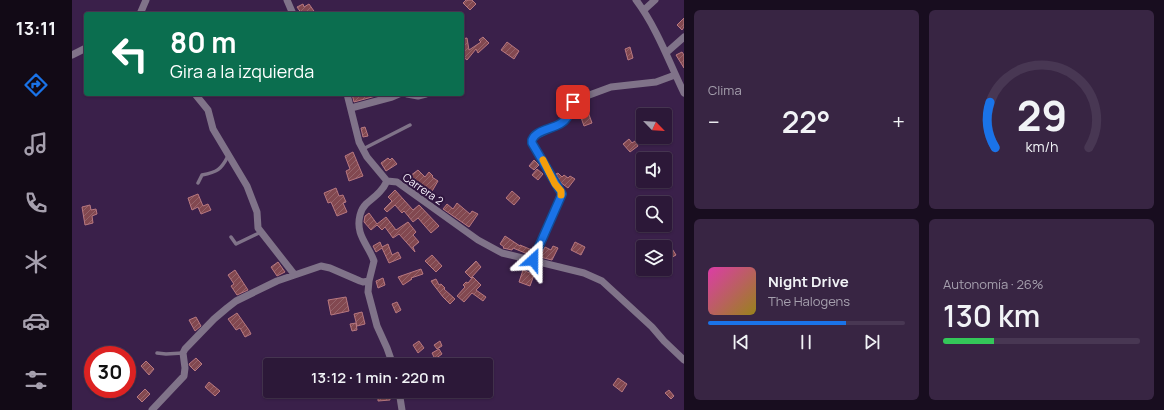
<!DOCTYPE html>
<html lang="es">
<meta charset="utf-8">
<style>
:root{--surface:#2c1838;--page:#382543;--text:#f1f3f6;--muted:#a6a0ae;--line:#483753;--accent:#1a73e8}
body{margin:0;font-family:Manrope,sans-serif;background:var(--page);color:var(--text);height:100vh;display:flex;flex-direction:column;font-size:15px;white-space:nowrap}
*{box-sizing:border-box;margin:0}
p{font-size:13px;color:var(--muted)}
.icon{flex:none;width:22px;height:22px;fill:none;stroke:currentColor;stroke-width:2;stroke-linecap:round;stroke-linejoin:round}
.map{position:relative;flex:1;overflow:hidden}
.details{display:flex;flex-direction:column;gap:10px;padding:10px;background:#180d1f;width:480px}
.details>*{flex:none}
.top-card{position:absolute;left:12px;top:12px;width:380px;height:84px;border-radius:4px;box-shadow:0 1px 3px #0004,0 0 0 1px var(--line);background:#0b6e4f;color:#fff;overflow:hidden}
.needle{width:26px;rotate:115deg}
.tools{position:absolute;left:564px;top:108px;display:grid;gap:8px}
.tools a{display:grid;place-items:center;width:36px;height:36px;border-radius:4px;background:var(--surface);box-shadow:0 1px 3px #0004,0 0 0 1px var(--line);font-size:20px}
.speed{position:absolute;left:12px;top:346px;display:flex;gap:8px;font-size:20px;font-weight:700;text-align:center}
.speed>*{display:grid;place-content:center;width:52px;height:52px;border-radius:50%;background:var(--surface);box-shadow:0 1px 3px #0004,0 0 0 1px var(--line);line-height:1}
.speed .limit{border:6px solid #d22;background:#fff;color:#111}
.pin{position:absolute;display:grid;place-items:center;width:34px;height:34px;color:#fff;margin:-17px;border-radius:8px;box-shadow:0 2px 6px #0006}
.me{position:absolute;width:44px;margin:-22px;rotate:24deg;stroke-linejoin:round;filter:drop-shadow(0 0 3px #0008)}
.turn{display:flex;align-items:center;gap:14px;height:84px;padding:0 20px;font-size:18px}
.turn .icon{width:52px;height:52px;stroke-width:2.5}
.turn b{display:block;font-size:28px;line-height:34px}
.big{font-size:30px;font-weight:600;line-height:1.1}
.details .card{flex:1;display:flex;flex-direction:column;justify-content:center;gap:6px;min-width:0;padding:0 14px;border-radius:6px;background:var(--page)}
.details .dial{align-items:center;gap:0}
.dial svg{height:104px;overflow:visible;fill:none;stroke:var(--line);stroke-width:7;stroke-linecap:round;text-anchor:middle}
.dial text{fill:var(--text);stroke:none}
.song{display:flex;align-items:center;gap:12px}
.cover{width:48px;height:48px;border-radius:6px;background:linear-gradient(135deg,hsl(320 70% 55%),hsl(50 70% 35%))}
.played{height:4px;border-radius:2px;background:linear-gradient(90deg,var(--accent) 70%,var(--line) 70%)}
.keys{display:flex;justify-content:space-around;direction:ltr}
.heat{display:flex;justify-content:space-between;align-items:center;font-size:22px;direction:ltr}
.charge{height:6px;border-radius:3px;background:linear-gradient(90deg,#34c759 26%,var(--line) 0)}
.details .tiles{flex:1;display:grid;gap:10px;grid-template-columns:repeat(2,1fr)}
.trip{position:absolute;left:191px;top:358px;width:230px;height:40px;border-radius:4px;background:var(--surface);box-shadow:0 1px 3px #0004,0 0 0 1px var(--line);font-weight:600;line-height:40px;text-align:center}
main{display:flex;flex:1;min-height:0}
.menu{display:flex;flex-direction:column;width:72px;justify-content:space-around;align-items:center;background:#120a16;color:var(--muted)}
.menu .icon{width:28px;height:28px}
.menu .active{color:var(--accent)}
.menu b{font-size:18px;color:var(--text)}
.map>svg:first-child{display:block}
.building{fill:url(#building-hatch);stroke:#b87880}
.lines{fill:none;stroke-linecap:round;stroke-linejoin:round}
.lane{stroke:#807389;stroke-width:3.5}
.street{stroke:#807389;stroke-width:7}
.route-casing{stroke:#114b97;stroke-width:10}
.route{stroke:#1a73e8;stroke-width:7}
.slow{stroke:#f59e0b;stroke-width:7}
.labels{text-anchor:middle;stroke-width:4;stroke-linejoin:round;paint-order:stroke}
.street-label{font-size:11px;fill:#f8f2fd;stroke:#30163f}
</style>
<main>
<nav class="menu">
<b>13:11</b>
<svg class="icon active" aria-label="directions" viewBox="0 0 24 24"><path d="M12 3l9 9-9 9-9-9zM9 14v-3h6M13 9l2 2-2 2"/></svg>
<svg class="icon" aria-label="music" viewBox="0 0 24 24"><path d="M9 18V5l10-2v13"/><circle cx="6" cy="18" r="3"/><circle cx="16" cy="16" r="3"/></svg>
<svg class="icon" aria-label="phone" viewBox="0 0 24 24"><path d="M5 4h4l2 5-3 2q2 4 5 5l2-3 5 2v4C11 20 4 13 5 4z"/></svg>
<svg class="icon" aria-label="climate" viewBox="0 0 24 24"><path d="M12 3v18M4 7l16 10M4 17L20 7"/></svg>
<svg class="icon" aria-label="car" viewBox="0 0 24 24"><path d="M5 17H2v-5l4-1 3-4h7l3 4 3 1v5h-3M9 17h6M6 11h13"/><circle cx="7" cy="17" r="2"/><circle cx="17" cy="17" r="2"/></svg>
<svg class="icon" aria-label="filters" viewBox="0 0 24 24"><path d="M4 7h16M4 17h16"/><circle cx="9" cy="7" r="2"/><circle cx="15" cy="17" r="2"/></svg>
</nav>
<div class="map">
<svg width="612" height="410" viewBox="0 0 612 410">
<defs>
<pattern id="building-hatch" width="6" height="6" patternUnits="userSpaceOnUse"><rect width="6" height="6" fill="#824850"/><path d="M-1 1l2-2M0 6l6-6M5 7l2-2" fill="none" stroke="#94636a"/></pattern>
</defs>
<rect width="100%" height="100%" fill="#3a204a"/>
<!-- building -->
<path class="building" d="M 394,0 L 400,0 L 404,4 L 398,10 L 391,3 Z
M 231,4 L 232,7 L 237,4 L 244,14 L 230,14 L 225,7 Z
M 612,18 L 612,27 L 610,30 L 605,25 Z
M 411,37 L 417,43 L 406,53 L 404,49 L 395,60 L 390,56 L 390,39 L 395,38 L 397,50 L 409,42 L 407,40 Z
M 435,42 L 447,51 L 442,59 L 429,50 Z
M 558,47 L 561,58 L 556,60 L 553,49 Z
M 610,52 L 612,55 L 612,68 L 604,55 Z
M 280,94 L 284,94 L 284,96 L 288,94 L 311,94 L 282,102 Z
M 515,109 L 520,123 L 512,126 L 507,112 Z
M 293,127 L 296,136 L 291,137 L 289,128 Z
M 557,139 L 560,143 L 563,141 L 566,146 L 558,152 L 551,144 Z
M 281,152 L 291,176 L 277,181 L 274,171 L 278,169 L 273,156 Z
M 316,158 L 318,160 L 320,158 L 325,164 L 314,171 L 309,163 Z
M 462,160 L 467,165 L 462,170 L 457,166 Z
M 465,169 L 471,174 L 466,180 L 460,175 Z
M 346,170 L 353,177 L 357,172 L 361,176 L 360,177 L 366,181 L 359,193 L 358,192 L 354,197 L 348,193 L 351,189 L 338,176 Z
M 486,173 L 490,177 L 492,175 L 496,178 L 498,176 L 503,179 L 496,188 L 488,182 L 484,174 Z
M 264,188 L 267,196 L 271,195 L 274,202 L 271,203 L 275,212 L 265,216 L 259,202 L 256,203 L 252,193 Z
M 323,190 L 341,210 L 347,205 L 367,226 L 359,233 L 346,218 L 341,222 L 332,211 L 330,213 L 323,205 L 315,212 L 312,209 L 320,201 L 316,197 Z
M 440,191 L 448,198 L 442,205 L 434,198 Z
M 126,194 L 131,206 L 136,204 L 139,210 L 129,214 L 126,207 L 120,210 L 116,198 Z
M 385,203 L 398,214 L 400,211 L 406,214 L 397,227 L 371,209 L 375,204 L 381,209 Z
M 18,205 L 19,210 L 24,209 L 25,214 L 20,216 L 21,223 L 13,225 L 10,207 Z
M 297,213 L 305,224 L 314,217 L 324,230 L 336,222 L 344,232 L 341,235 L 347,242 L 341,247 L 343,252 L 327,234 L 321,238 L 313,227 L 310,230 L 305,225 L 299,230 L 292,222 L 293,216 Z
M 433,236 L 448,246 L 448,245 L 460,250 L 458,255 L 441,248 L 440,250 L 431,248 L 432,247 L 428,244 Z
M 308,242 L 310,247 L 316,244 L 320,255 L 326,252 L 329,258 L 317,263 L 310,248 L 304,252 L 301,246 Z
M 503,242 L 513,247 L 509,255 L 499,250 Z
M 481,246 L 486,248 L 480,260 L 468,257 L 473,247 L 479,250 Z
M 599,247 L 604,255 L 595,260 L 599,265 L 593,269 L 593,251 Z
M 360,255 L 370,266 L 364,272 L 353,261 Z
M 404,261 L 409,267 L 399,278 L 393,272 Z
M 206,262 L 213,272 L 205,276 L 199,267 Z
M 349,269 L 351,274 L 339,278 L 340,279 L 331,285 L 326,277 Z
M 163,270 L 176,290 L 165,295 L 159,286 L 162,284 L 156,275 Z
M 451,270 L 462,275 L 458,286 L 447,282 Z
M 401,277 L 409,285 L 404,290 L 414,297 L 411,301 L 400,293 L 392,302 L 385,296 L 393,287 L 391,285 L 394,282 L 396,283 Z
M 311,278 L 313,285 L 306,288 L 304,281 Z
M 364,279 L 367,285 L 369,284 L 373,288 L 372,289 L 383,299 L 378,304 L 371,297 L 361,284 L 359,281 Z
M 274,297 L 277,311 L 259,315 L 256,300 Z
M 325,302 L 329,310 L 324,313 L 320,304 Z
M 290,312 L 293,324 L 285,326 L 282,314 Z
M 165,313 L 177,330 L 179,334 L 173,337 L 168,328 L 164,330 L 156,319 Z
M 124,317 L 129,326 L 123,331 L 117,320 Z
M 284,323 L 285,330 L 280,331 L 278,324 Z
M 347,341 L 352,348 L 346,353 L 341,345 Z
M 368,341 L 370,346 L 365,349 L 362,345 Z
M 367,349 L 370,354 L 363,359 L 360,353 Z
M 124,358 L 130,364 L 123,371 L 118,366 L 117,364 Z
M 306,360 L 307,365 L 293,365 L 292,363 Z
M 74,361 L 82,369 L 77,375 L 69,366 Z
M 546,378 L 555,384 L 550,392 L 541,385 Z
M 137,382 L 148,391 L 143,396 L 133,387 Z
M 73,389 L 78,394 L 70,402 L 65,397 Z
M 597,390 L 602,396 L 599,399 L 593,393 Z
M 317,391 L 318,400 L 306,401 L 306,397 L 303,398 L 302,392 Z
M 332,391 L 340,391 L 342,396 L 333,398 Z"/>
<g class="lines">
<!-- lane -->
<path class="lane" d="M 291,149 L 338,125
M 126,183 L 130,175 C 145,172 149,170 156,156
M 159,237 L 164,244 L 189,232
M 85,353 L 94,354 L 111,353"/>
<!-- street -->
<path class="street" d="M 215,0 L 221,14
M 564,0 C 585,28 597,62 612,93
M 572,10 L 583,0
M 68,14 L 74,0
M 594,53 L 612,37
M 0,55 L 14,48
M 123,94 L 136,110 L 141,129 L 175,186 L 185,212 L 186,228 L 222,274
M 275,94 L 287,142 L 295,157 L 315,181 L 325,182 L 406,240 L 430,253 L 512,273 L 530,281 L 580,327 L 592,341 L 612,360
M 335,94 L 346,96 L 354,94
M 279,108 L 320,97 L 327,94
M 315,181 C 310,192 302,197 294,204 C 291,207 289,211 288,215 C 283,235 296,244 302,261 L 297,281 L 296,292 L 305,326 L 315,348 L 321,365
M 461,260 L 489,198 L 489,193 L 460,143 L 461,137 L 490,123 L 497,114 L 498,103 L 501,101 L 539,87 L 584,82 L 603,75
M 327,391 L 330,410
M 80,410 L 112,376 L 113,368 L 111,353 L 113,349 L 142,319 L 155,308 L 164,301 L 205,281 L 249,266 L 258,268 L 288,281 L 291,282 L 297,281"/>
</g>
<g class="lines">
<!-- route casing -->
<g class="route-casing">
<path id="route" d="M 461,260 L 490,194 L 460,143 L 460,140 C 465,127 489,130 496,116 C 498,112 497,107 498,103 L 501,102"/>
</g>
<!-- route -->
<use href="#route" class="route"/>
<!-- slow -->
<path class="slow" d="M 471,160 L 483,184 L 489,191 L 489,195"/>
</g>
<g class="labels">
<!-- street labels -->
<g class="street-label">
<text transform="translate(351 189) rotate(35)" y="4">Carrera 2</text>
</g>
</g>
</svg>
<div class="tools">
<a><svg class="needle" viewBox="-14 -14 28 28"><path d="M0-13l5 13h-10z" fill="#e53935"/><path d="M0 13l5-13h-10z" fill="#a6a0ae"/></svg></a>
<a><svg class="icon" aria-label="sound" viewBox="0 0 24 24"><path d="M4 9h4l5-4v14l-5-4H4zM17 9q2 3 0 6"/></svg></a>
<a><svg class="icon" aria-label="search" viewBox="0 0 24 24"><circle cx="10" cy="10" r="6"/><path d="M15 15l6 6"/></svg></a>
<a><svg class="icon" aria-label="layers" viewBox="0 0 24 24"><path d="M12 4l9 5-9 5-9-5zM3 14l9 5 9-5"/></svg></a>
</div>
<div class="speed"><div class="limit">30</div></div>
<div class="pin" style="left:501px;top:102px;background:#d93025"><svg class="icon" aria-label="arrive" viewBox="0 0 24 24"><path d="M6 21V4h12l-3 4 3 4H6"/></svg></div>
<svg class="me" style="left:461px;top:260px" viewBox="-20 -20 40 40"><path d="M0-17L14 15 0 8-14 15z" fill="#1a73e8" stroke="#fff" stroke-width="4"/></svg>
<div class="trip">13:12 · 1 min · 220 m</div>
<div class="top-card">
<div class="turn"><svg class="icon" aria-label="left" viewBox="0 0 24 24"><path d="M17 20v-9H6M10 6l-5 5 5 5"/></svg><div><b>80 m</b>Gira a la izquierda</div></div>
</div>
</div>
<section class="details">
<div class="tiles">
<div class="card"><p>Clima</p>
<div class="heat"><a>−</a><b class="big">22°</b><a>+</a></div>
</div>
<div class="card dial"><svg viewBox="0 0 100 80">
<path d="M14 69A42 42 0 1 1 86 69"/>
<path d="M14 69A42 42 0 0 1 10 34" stroke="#1a73e8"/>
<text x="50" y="56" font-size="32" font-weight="700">29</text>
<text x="50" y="72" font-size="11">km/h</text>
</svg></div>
<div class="card">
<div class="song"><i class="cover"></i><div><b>Night Drive</b><p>The Halogens</p></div></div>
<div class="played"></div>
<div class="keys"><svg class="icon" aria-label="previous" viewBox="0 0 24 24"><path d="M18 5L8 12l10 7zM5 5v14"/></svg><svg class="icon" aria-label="pause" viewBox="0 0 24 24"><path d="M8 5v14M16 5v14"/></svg><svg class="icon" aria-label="next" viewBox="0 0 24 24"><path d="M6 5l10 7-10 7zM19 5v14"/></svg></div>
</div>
<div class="card"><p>Autonomía · 26%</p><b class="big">130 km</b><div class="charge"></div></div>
</div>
</section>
</main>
